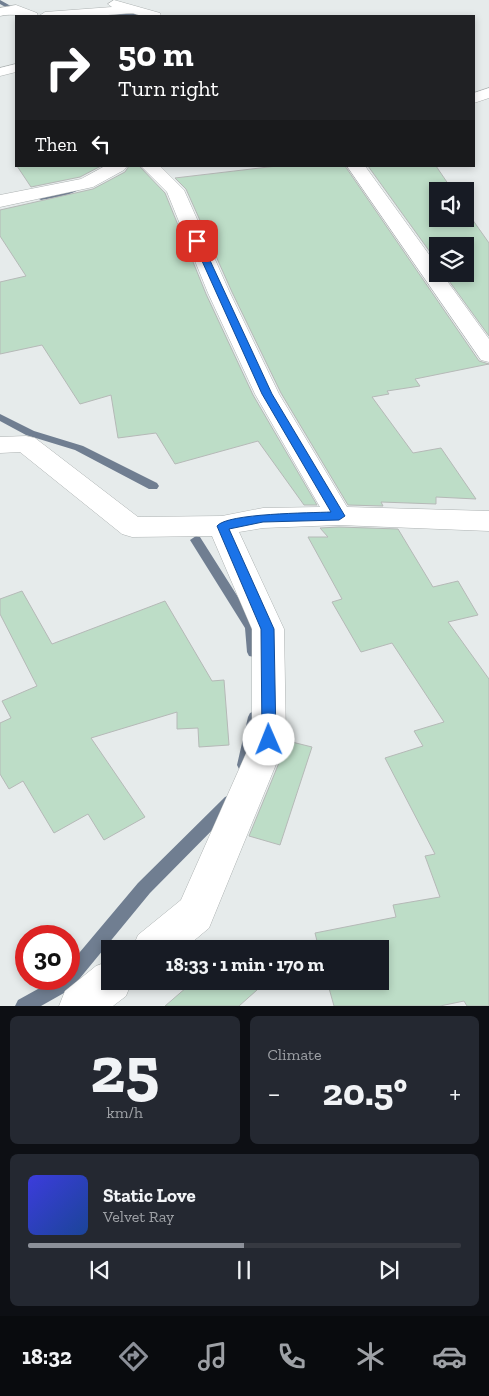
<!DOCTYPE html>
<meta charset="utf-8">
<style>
:root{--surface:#171b24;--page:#242831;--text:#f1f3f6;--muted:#9ea1a6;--line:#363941;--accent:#8c9099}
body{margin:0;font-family:"Zilla Slab",serif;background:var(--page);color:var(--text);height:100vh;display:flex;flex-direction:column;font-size:19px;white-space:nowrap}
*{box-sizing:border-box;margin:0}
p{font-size:16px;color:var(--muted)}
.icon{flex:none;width:28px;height:28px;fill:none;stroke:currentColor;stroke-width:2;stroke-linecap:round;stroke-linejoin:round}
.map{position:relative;height:1006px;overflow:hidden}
.sheet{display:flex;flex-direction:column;gap:10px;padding:10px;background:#0d0f14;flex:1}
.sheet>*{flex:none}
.banner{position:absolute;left:15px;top:15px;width:460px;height:152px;border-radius:0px;box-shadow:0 2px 8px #0003;background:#202124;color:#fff;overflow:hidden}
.controls{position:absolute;left:429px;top:182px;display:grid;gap:10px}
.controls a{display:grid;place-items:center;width:45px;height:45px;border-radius:0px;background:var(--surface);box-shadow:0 2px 8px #0003;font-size:25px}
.speed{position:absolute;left:15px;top:925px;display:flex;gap:10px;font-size:25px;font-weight:700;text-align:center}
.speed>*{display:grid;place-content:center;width:65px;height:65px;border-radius:50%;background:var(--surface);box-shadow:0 2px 8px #0003;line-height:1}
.speed .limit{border:8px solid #d22;background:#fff;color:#111}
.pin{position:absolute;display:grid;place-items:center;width:42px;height:42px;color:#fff;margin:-21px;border-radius:10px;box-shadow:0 2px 8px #0006}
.me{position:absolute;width:55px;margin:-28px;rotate:359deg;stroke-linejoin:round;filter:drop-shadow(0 0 4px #0008)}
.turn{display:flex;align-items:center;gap:18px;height:105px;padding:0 20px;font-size:22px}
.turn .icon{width:65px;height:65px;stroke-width:2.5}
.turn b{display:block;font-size:35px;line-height:42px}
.then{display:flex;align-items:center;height:48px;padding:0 20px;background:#0003;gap:10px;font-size:19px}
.big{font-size:38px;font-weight:700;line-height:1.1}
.sheet .card{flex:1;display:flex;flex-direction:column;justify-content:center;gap:8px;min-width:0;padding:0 18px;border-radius:8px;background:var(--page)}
.sheet .dial{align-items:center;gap:0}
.dial b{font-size:65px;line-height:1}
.song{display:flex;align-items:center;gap:15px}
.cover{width:60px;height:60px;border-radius:8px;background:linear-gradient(135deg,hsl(240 70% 55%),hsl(220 70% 35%))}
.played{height:5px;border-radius:2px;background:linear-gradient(90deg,var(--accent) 50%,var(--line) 50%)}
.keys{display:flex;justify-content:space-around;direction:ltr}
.heat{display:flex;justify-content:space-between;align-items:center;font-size:28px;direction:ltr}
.sheet .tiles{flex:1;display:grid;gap:10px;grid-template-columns:1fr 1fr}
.card:last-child{grid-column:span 2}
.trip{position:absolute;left:101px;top:940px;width:288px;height:50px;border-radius:0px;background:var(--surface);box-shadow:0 2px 8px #0003;font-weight:700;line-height:50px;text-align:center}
.dock{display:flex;height:80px;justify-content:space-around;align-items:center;background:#090b0e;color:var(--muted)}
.dock .icon{width:35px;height:35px}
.dock .current{color:var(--accent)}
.dock b{font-size:22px;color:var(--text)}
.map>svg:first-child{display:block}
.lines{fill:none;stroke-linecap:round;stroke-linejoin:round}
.stream{fill:#707e91;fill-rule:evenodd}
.building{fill:#bdddc7;stroke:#b5b9b7}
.minor-casing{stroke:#adb2b2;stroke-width:1}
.minor{fill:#fff;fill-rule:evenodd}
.route{fill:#1a73e8;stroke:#114b97}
</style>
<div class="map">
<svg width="489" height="1006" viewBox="0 0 489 1006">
<rect width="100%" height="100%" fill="#e6ebeb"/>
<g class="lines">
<!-- stream -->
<path class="stream" d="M 0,0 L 27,15 L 28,16 L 22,16 L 0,4 Z
M 94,14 L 142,14 L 145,16 L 91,16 Z
M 76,186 L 80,188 L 79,190 L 65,196 L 41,200 L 37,198 Z
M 0,414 L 34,431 L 83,446 L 157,483 L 159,486 L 157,489 L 149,489 L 75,450 L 26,435 L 0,421 Z
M 196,536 L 200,537 L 257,627 L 261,652 L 259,656 L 254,657 L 249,656 L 247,652 L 245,628 L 190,540 Z
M 255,711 L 260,713 L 262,717 L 251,765 L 249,769 L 244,771 L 239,769 L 237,765 L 248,717 L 250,713 Z
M 230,795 L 235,797 L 237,802 L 235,807 L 150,893 L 71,989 L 41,1006 L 15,1006 L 18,1000 L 56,979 L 69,979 L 69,965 L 138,883 L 225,797 Z"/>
</g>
<!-- building -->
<path class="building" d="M 17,166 L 101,166 L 80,177 L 31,187 Z
M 129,166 L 139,166 L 165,193 L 206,294 L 253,395 L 317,505 L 304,505 L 258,441 L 175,464 L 156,433 L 118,438 L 111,395 L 80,404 L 42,345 L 0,354 L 0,282 L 26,276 L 0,236 L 0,210 L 93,189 L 125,172 Z
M 277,166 L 345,166 L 479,361 L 489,364 L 415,379 L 420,386 L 387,391 L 389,394 L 372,397 L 413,453 L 441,448 L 476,499 L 436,497 L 436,504 L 381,502 L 383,506 L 348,505 L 281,393 L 232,292 L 186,189 L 175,178 Z
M 368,166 L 436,166 L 453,191 L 438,191 L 438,219 L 465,219 L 465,209 L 489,243 L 489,336 L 444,274 L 465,274 L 465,246 L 438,246 L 438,263 Z
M 339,527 L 398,529 L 433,587 L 458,581 L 478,615 L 448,622 L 489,679 L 489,1006 L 467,1006 L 464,1001 L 440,1006 L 334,1006 L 327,981 L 380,981 L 380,949 L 319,949 L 315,933 L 396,917 L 393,905 L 440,897 L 425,856 L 435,854 L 385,758 L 423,746 L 414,731 L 444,722 L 392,643 L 361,652 L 332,602 L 342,599 L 308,537 L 328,537 L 320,528 Z
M 22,591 L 52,644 L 165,601 L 212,681 L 224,680 L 229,745 L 199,747 L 198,728 L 177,729 L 177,712 L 91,738 L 145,817 L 104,840 L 88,814 L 54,833 L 23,781 L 9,789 L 0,774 L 0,723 L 11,718 L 2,701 L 37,686 L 0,614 L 0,599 Z
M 288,741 L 312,747 L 280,845 L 249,836 Z
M 194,981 L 265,981 L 266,982 L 239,1006 L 165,1006 Z"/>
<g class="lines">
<!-- minor casing -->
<g class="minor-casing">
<path id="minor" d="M 114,0 L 160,13 L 161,16 L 142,16 L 132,13 L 96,16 L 39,16 L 45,12 L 112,7 L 108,4 Z
M 16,5 L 37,13 L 38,16 C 24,17 14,13 0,16 L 0,8 Z
M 16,64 L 16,72 L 0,76 L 0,68 Z
M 489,88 L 489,98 L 474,103 L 474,93 Z
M 105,166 L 127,166 L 124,170 L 93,187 L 0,207 L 0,195 L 81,179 Z
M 141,166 L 160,166 L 184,190 L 230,293 L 279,394 L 347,507 L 489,511 L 489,531 L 339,525 L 263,528 L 239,532 L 284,629 L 286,740 L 209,928 L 184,949 L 132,949 L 138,935 L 181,900 L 252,740 L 252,629 L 212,536 L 132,537 L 122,534 L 20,452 L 0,453 L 0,437 L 26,436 L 35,438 L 138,517 L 222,516 L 263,508 L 320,507 L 255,394 L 208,293 L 167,192 Z
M 347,166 L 365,166 L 438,267 L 438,274 L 442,274 L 489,339 L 489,362 L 481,360 Z
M 110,961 L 110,981 L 132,981 L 126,996 L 113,1006 L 59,1006 L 65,991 L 96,966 Z"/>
</g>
<!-- minor -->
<use href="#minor" class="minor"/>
</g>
<!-- route -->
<path class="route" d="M 197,239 L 201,241 L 272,394 L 345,516 L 339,520 L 263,522 L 229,529 L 274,629 L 276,740 L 274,744 L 269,746 L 264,744 L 262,740 L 261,629 L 217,526 C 227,513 311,513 331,512 L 262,394 L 193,241 Z"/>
</svg>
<div class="controls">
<a><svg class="icon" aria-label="sound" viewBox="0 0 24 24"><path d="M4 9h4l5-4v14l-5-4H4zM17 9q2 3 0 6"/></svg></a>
<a><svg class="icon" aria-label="layers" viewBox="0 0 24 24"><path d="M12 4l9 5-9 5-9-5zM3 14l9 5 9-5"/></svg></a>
</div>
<div class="speed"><div class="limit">30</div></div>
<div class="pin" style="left:197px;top:241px;background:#d93025"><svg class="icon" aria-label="arrive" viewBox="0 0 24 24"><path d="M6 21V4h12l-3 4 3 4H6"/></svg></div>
<svg class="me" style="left:269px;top:740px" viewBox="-20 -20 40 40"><circle r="19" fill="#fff"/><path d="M0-13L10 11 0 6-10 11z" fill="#1a73e8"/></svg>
<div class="trip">18:33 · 1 min · 170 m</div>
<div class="banner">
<div class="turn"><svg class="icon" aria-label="right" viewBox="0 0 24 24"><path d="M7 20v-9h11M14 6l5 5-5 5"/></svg><div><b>50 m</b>Turn right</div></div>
<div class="then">Then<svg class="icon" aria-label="left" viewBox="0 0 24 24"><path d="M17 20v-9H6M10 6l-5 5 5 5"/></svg></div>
</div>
</div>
<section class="sheet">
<div class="tiles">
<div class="card dial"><b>25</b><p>km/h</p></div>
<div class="card"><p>Climate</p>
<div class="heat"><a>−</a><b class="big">20.5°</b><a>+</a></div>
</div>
<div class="card">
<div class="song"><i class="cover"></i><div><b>Static Love</b><p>Velvet Ray</p></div></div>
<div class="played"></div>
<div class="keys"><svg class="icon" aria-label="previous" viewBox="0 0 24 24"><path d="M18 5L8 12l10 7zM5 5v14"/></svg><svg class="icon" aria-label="pause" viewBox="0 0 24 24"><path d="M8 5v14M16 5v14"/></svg><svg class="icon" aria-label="next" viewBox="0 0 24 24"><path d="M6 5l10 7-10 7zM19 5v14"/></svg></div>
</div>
</div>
</section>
<nav class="dock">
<b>18:32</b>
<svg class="icon current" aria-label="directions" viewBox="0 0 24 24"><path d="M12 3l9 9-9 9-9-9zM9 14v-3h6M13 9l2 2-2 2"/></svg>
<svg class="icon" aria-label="music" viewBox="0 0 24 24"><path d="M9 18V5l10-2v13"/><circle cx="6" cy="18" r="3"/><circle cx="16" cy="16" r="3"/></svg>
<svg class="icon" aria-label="phone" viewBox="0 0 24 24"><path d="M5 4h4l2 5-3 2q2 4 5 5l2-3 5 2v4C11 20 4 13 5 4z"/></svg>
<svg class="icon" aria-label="climate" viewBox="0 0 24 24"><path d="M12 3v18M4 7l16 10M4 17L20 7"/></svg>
<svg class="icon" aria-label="car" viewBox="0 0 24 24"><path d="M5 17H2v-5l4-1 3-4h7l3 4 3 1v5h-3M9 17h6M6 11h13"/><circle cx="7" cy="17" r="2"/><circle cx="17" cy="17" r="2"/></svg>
</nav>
